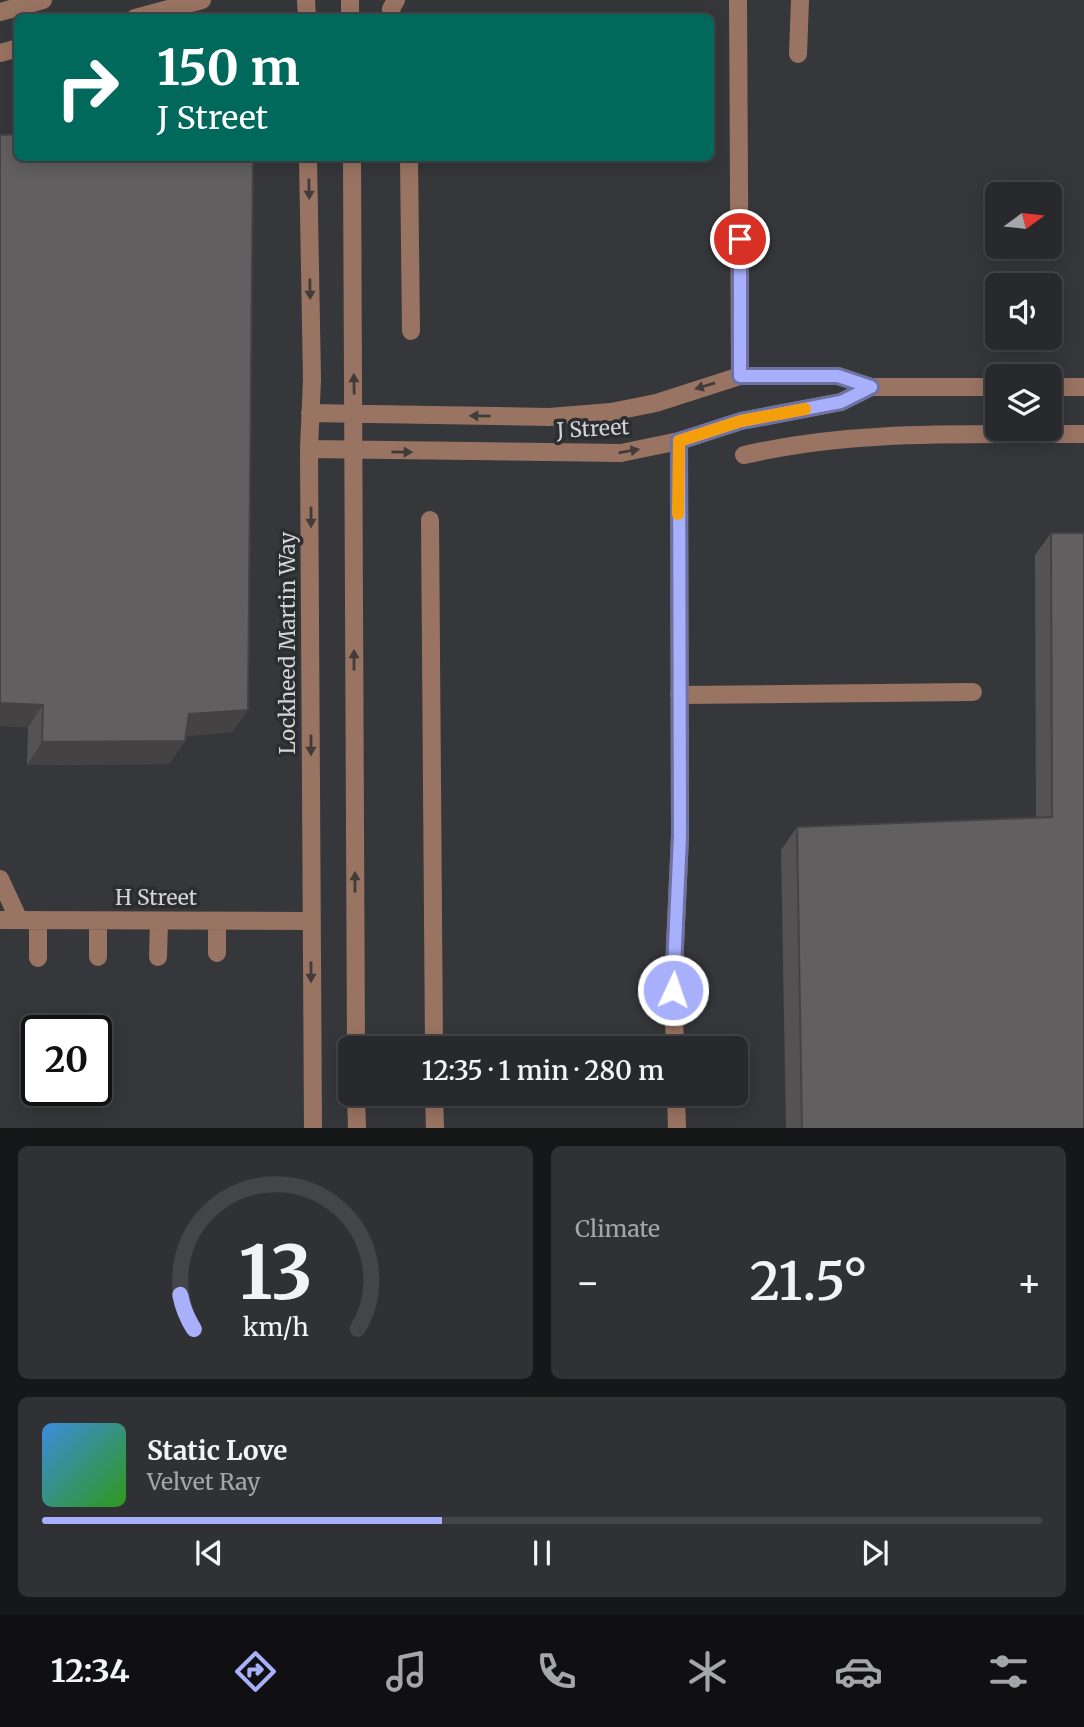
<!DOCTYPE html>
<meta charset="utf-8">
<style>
:root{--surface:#28292c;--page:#303134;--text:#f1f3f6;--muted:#a5a6a9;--line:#444548;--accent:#a8b0fc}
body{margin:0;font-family:Merriweather,serif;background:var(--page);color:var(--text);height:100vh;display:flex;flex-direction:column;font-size:26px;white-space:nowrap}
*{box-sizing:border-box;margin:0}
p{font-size:23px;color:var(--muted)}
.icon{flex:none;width:38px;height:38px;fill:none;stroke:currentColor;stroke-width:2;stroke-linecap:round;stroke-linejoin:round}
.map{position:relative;height:1128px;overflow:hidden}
.drawer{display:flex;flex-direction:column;gap:18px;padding:18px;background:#161718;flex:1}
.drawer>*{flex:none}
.banner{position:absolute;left:14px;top:14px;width:700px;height:147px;border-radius:10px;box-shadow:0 4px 18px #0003,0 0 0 2px var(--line);background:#00695c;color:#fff;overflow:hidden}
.needle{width:46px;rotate:75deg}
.buttons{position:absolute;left:985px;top:182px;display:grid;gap:14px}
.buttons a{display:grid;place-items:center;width:77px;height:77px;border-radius:10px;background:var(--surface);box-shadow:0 4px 18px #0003,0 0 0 2px var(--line);font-size:35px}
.speed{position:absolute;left:21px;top:1015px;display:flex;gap:14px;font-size:35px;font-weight:700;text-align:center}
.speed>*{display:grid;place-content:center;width:91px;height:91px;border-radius:50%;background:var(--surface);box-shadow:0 4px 18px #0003,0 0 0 2px var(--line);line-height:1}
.speed .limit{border:4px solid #111;border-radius:10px;background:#fff;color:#111}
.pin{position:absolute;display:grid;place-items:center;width:60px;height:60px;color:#fff;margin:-30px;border:4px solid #fff;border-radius:50%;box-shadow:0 2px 7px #0007}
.me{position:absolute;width:77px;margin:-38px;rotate:3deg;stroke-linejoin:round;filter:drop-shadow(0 0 5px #0008)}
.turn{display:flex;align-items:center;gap:24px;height:147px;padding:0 28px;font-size:32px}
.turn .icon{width:91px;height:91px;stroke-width:2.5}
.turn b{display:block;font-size:49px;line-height:60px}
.big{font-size:52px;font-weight:600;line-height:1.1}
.drawer .widget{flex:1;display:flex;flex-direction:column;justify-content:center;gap:10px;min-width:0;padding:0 24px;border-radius:10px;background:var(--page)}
.drawer .dial{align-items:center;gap:0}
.dial svg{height:182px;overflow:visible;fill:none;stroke:var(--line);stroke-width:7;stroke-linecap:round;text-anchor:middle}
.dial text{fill:var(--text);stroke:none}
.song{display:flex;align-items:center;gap:21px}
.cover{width:84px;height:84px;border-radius:10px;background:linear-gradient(135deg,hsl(210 70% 55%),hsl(110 70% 35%))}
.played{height:7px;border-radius:4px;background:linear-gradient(90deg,var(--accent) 40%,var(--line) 40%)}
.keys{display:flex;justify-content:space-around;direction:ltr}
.heat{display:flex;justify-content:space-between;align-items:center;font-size:38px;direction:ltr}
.drawer .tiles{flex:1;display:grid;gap:18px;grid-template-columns:1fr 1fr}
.widget:last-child{grid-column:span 2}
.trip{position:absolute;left:338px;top:1036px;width:410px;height:70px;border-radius:10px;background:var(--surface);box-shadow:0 4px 18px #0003,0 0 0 2px var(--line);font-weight:600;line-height:70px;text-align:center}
.tab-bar{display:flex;height:112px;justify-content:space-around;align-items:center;background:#101012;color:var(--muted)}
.tab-bar .icon{width:49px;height:49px}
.tab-bar .selected{color:var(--accent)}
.tab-bar b{font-size:32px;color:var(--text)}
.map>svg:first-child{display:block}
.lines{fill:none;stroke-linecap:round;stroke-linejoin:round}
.minor{stroke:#9a7463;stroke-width:18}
.wall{fill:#545253}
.shaded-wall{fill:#454244}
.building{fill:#625f61;stroke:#454244;stroke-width:2}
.oneway{fill:#413b3a}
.route-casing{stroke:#6d72a4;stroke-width:18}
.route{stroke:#a8b0fc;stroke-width:12}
.slow{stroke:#f59e0b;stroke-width:12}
.labels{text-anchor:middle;stroke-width:7;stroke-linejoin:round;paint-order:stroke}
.street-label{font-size:21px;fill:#d3d4d6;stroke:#2b2d30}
</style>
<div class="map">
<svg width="1084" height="1129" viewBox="0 0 1084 1129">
<rect width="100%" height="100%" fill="#36373a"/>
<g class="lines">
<!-- minor -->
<path class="minor" d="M 306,0 L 307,18
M 350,0 L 350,18
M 738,0 L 740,376
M 0,12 L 43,0
M 135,18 L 202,0
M 392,18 L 391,9 L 396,0
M 0,53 L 18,48
M 798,54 L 800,0
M 308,158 L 312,379 L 309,449 L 313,1129
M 352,158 L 356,1048
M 409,158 L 411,331
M 1050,387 L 1084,387
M 310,413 L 549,417 L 611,412 L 656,403 L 740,376 L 838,376 L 871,387 L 998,387
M 309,449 L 621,453 L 679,441 L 741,421 L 841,402 L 871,387
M 744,455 C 856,429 970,435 1084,434
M 430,520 L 434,1048
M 679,695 L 973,692
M 0,879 L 19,920
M 0,920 L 311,921
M 98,921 L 98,957
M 217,921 L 217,953
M 158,957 L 159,921
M 38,958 L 38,920
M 675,1048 L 673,990 L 680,836 L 679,441
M 356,1094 L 357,1129
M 434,1094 L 435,1129
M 676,1094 L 677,1129"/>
</g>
<!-- wall -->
<path class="wall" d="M 0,135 L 248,710 L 232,732 L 186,736 L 185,741 L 169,764 L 27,765 L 28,727 L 0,726 Z
M 1051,533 L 1084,1129 L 786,1129 L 781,850 L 797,827 L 1036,817 L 1035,555 Z"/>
<!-- shaded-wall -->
<path class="shaded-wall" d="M 0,703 L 43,705 L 28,727 L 0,726 Z
M 248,710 L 232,732 L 173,737 L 189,714 Z
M 185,741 L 169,764 L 27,765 L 42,742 Z"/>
<!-- building -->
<path class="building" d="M 18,134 L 18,158 L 253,158 L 248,710 L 189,714 L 185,741 L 42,742 L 43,705 L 0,703 L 0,135 Z
M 1051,533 L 1084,533 L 1084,1129 L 802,1129 L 797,827 L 1052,817 Z"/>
<!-- one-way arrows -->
<defs><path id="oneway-solid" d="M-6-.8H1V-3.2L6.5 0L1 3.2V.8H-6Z" transform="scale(1.75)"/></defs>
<g class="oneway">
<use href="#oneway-solid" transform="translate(309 189) rotate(89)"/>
<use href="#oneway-solid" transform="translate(310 289) rotate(89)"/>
<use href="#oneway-solid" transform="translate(354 384) rotate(-91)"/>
<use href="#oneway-solid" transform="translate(705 386) rotate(163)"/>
<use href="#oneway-solid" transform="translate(480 416) rotate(-179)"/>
<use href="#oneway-solid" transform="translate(629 451) rotate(-10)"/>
<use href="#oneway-solid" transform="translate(402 452) rotate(1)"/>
<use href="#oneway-solid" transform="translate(311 517) rotate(90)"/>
<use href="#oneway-solid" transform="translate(354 660) rotate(-90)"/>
<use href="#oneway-solid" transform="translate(311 745) rotate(90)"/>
<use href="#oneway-solid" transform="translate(355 882) rotate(-90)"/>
<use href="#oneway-solid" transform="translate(311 972) rotate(90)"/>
</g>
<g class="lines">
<!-- route casing -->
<g class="route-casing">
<path id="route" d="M 673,990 L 680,836 L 679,441 L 741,421 L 841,402 L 871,387 L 838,376 L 740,376 L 740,239"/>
</g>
<!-- route -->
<use href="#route" class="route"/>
<!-- slow -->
<path class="slow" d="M 678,514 L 679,441 L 741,421 L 805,409"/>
</g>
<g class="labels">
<!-- street labels -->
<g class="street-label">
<text transform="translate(593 429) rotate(-3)" y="7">J Street</text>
<text transform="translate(288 643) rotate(-90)" y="7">Lockheed Martin Way</text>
<text x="156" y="905">H Street</text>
</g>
</g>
</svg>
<div class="buttons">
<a><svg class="needle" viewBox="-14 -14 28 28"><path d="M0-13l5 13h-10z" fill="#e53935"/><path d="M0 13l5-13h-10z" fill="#a5a6a9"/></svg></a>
<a><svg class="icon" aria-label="sound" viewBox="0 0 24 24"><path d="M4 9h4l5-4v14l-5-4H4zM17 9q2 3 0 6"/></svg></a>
<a><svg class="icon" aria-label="layers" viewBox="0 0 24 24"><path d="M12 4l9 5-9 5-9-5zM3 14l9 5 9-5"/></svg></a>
</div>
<div class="speed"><div class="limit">20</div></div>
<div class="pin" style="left:740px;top:239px;background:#d93025"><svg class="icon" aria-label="arrive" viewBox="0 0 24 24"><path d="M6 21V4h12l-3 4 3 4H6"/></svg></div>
<svg class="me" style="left:673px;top:990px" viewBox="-20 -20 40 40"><circle r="17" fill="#a8b0fc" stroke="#fff" stroke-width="3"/><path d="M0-11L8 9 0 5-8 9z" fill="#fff"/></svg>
<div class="trip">12:35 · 1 min · 280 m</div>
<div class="banner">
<div class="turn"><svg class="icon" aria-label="right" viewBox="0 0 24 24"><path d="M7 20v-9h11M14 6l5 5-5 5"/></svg><div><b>150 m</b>J Street</div></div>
</div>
</div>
<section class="drawer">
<div class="tiles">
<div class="widget dial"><svg viewBox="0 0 100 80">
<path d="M14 69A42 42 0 1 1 86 69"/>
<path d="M14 69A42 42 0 0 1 8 54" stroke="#a8b0fc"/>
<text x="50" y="56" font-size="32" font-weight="700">13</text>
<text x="50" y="72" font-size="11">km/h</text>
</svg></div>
<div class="widget"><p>Climate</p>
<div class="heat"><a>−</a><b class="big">21.5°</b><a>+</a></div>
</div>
<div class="widget">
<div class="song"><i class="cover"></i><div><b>Static Love</b><p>Velvet Ray</p></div></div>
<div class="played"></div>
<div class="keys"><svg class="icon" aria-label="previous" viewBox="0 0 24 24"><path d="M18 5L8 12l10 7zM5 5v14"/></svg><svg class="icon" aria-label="pause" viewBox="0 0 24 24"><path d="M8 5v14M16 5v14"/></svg><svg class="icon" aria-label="next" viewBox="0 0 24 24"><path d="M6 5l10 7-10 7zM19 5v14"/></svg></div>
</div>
</div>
</section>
<nav class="tab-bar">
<b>12:34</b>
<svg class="icon selected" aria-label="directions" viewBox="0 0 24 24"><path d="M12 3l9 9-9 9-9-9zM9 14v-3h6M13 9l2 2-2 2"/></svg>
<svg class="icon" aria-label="music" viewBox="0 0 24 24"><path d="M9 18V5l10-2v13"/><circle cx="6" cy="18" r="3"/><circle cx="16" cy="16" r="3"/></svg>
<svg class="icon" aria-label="phone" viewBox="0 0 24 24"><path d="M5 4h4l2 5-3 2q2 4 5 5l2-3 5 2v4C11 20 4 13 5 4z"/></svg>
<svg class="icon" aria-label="climate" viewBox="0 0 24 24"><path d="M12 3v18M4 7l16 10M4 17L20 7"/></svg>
<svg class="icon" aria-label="car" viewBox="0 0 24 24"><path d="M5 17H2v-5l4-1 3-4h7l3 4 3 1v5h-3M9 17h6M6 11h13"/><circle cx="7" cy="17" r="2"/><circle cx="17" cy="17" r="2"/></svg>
<svg class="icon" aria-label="filters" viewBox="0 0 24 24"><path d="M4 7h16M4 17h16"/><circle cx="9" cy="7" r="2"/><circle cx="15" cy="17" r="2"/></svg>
</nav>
